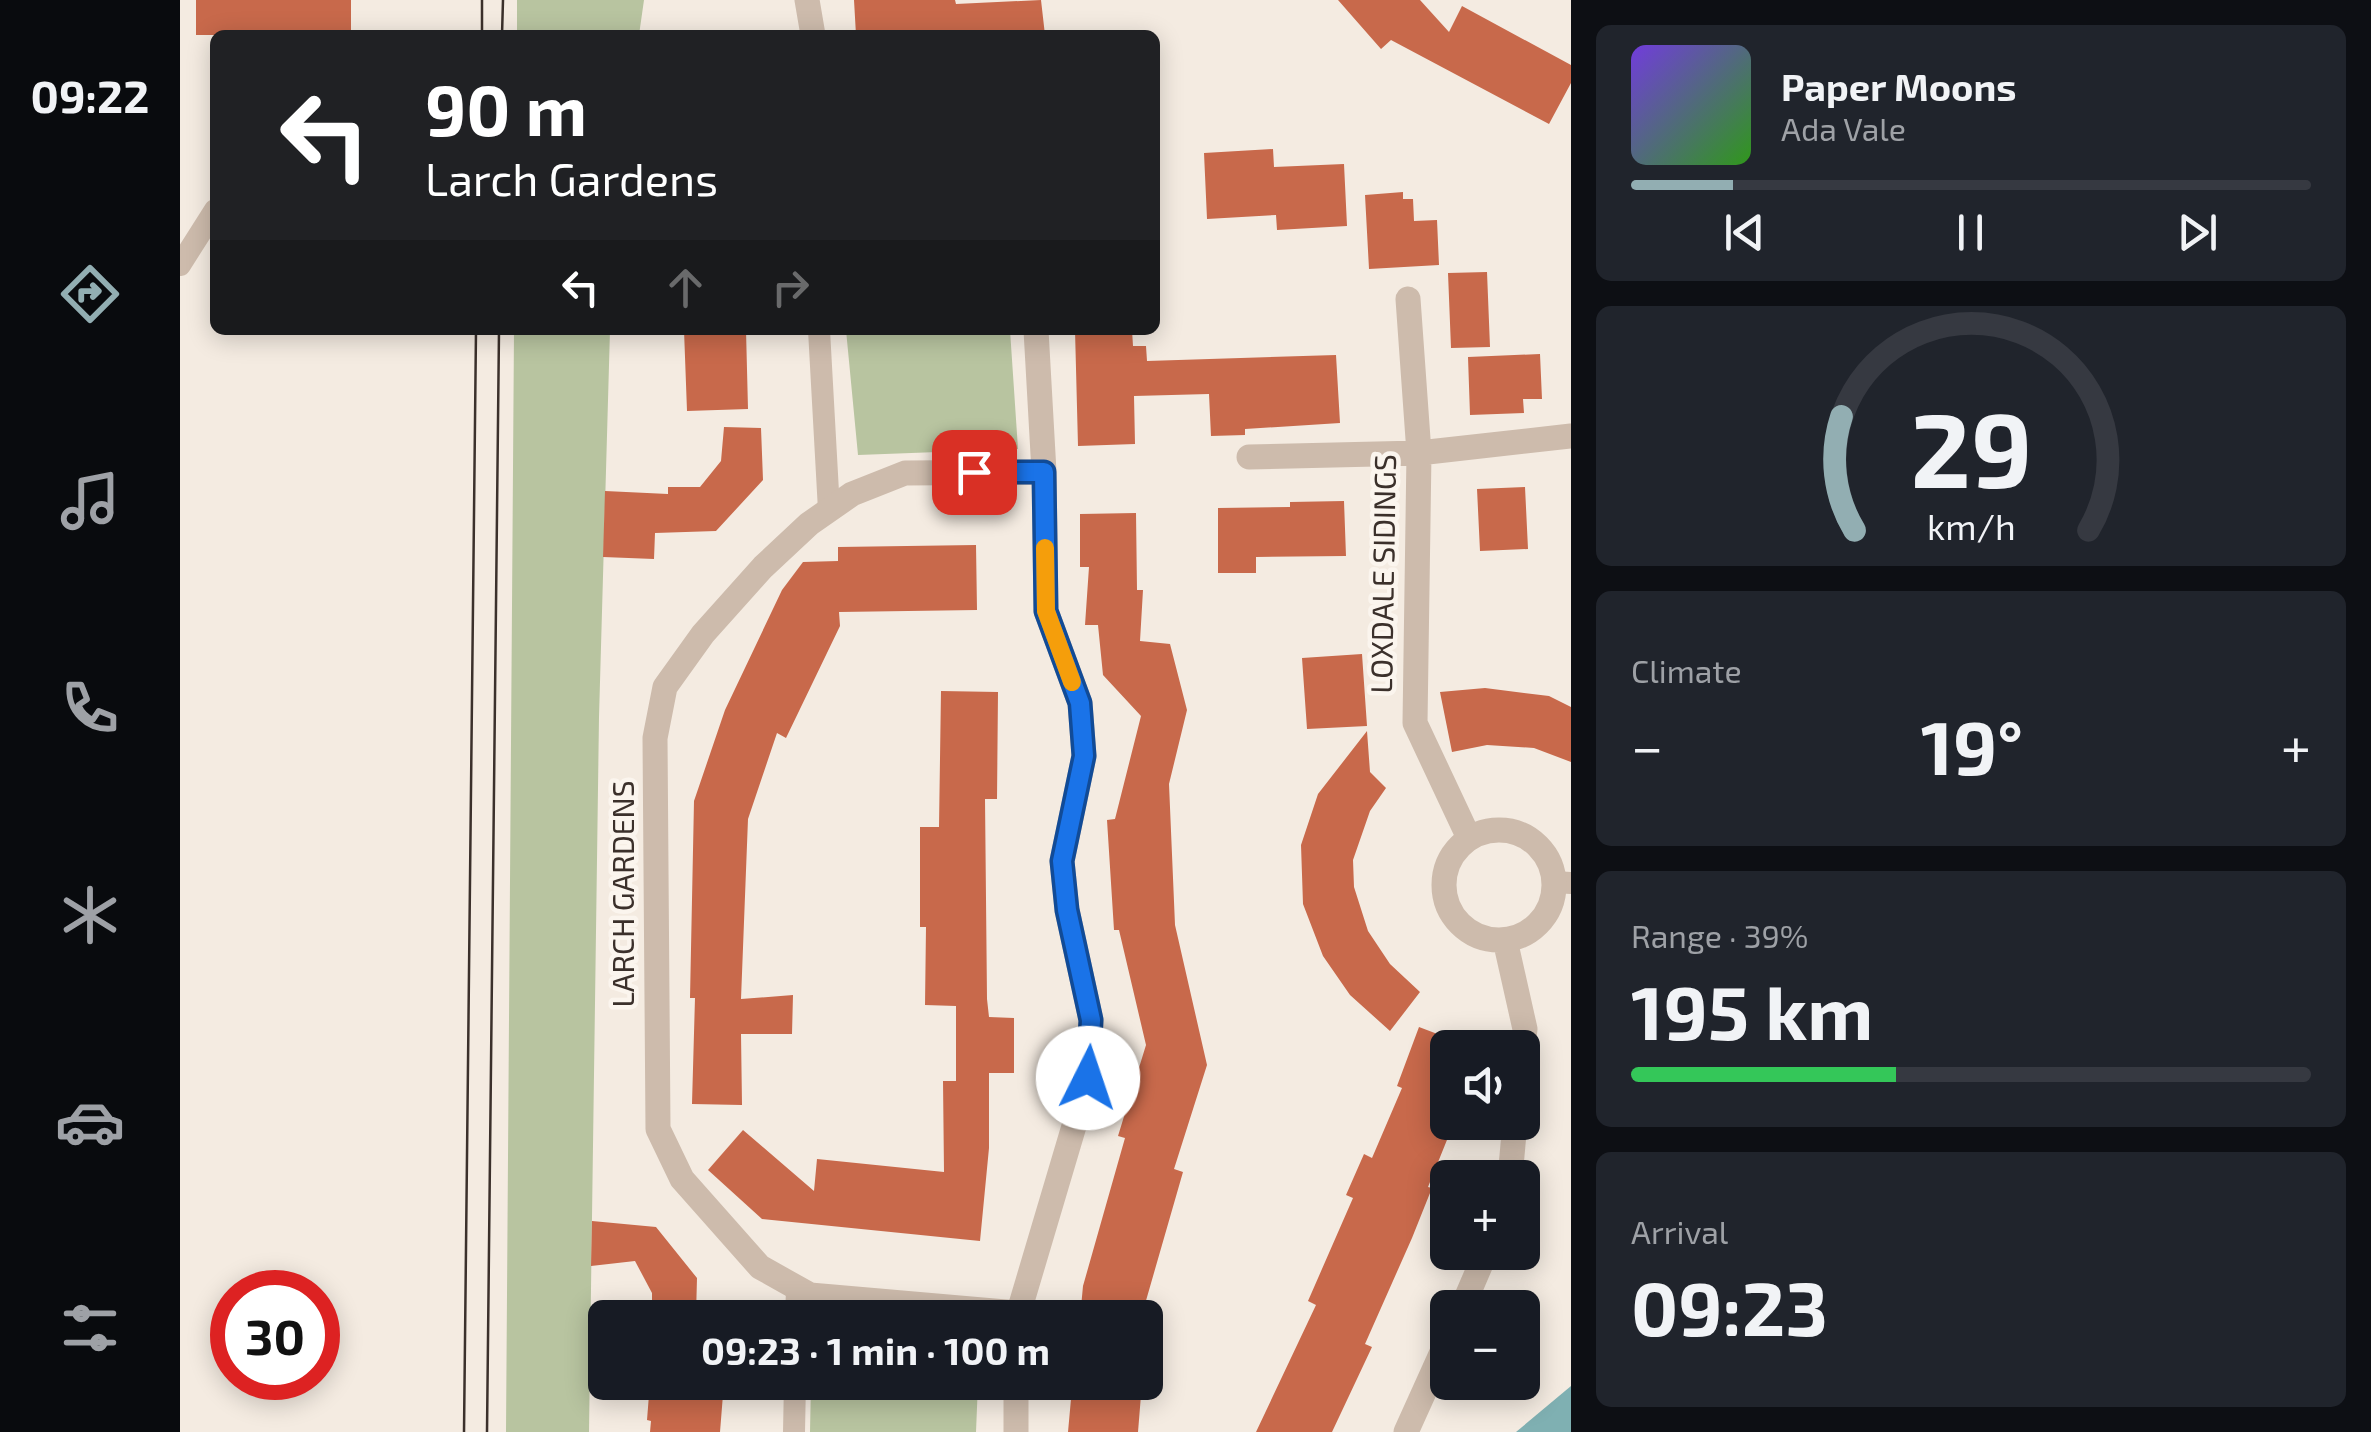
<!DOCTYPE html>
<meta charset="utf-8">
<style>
:root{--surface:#171b24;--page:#20242c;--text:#f1f3f6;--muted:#9ea1a6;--line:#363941;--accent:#92aeb2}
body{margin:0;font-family:"Exo 2",sans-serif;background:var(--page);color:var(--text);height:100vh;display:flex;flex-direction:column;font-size:38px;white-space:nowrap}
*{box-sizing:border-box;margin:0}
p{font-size:32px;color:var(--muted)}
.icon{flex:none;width:55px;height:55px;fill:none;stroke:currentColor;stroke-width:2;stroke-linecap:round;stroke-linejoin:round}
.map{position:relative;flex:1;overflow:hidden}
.drawer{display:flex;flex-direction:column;gap:25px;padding:25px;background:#0d0f14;width:800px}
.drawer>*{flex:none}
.top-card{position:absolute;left:30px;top:30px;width:950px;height:305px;border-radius:15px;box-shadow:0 5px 25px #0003;background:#202124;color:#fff;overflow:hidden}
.fabs{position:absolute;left:1250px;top:1030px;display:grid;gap:20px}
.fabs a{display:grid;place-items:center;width:110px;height:110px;border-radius:15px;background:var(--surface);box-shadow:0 5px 25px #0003;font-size:50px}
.speed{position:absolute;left:30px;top:1270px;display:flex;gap:20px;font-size:50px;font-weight:700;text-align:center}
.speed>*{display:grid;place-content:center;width:130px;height:130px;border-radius:50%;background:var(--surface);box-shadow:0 5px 25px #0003;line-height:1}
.speed .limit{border:15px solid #d22;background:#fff;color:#111}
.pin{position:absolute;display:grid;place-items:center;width:85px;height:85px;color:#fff;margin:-42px;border-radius:20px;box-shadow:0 5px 15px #0006}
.me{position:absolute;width:110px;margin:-55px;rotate:4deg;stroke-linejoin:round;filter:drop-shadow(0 0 8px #0008)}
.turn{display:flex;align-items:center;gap:35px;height:210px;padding:0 50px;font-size:45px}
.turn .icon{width:130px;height:130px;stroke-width:2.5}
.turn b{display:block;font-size:70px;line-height:85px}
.lanes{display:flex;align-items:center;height:95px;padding:0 50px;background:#0003;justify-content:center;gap:50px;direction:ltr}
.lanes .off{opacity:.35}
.big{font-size:75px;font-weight:700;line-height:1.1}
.drawer .tile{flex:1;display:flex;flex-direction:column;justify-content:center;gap:15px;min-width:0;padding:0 35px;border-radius:15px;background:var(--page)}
.drawer .dial{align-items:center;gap:0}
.dial svg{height:260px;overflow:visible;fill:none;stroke:var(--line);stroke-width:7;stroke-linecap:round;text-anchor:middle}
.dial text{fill:var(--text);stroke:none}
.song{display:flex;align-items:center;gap:30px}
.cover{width:120px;height:120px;border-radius:15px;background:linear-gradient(135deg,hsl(260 70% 55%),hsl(110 70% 35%))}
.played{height:10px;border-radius:5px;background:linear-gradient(90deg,var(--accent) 15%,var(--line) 15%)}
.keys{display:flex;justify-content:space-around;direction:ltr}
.heat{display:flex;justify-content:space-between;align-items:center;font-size:55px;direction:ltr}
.charge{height:15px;border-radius:8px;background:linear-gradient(90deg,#34c759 39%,var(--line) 0)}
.trip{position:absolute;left:408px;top:1300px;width:575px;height:100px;border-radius:15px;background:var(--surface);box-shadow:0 5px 25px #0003;font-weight:700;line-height:100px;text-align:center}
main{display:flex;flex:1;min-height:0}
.tab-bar{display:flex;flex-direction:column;width:180px;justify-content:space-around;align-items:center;background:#090b0e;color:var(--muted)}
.tab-bar .icon{width:70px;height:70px}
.tab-bar .on{color:var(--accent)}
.tab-bar b{font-size:45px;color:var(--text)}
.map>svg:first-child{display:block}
.green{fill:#b8c4a0}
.water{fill:#7fb0b2}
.building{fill:#c8694b}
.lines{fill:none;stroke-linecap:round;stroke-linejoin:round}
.lane{stroke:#cdbbac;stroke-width:22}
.street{stroke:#cdbbac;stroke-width:25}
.tram{stroke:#3b302b;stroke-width:2.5}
.route-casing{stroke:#114b97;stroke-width:25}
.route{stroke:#1a73e8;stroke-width:18}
.slow{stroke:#f59e0b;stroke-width:18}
.labels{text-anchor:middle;stroke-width:9;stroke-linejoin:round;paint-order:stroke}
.street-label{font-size:30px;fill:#3b302b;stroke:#fbf5ee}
</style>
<main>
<nav class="tab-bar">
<b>09:22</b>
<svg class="icon on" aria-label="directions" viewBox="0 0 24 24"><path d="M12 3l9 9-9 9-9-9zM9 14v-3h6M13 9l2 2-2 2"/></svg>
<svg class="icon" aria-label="music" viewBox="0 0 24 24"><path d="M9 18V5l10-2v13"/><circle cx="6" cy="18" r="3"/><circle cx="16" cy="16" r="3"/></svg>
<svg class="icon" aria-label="phone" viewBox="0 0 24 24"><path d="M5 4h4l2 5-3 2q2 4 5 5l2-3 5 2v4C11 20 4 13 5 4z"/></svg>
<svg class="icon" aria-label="climate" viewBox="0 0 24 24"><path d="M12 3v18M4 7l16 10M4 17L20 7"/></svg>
<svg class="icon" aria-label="car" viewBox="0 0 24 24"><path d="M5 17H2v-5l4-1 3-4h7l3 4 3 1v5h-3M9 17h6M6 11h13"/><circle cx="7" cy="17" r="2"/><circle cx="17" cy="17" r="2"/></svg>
<svg class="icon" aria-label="filters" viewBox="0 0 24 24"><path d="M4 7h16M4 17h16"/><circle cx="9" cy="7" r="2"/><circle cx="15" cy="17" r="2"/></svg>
</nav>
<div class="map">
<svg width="1391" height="1432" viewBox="0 0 1391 1432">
<rect width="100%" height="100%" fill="#f4ebe1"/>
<!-- green -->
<path class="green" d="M 337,0 L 464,0 L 459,35 L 337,35 Z
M 334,330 L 430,330 L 419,717 L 409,1432 L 326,1432 Z
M 666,330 L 830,330 L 838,449 L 678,455 Z
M 631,1383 L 798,1383 L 796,1432 L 630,1432 Z"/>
<!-- water -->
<path class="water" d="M 1391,1386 L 1391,1432 L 1336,1432 Z"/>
<!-- building -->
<path class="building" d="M 16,0 L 171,0 L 171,35 L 16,35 Z
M 674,0 L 775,0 L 776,4 L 861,0 L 865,35 L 676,35 Z
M 1158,0 L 1240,0 L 1269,32 L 1282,6 L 1391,65 L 1391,83 L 1369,124 L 1211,40 L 1201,49 Z
M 1093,149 L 1094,167 L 1164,164 L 1167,226 L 1097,230 L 1096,215 L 1027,219 L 1024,153 Z
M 1223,192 L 1223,199 L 1233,199 L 1234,221 L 1257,220 L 1259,265 L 1189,269 L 1185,195 Z
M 1307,272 L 1310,347 L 1271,348 L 1268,273 Z
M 504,330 L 566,330 L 568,409 L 507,411 Z
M 895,330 L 952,330 L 953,346 L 966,346 L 967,361 L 1156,355 L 1160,423 L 1065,429 L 1065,435 L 1031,436 L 1029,394 L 954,396 L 955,444 L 898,446 Z
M 1360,354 L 1362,399 L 1343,399 L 1344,413 L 1290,415 L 1288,357 Z
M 544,427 L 581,428 L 583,480 L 536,531 L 475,533 L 474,559 L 423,557 L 425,491 L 488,494 L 488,487 L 520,487 L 541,461 Z
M 1345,487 L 1348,549 L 1300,551 L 1297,489 Z
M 1164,501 L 1166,556 L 1076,557 L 1076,573 L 1038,573 L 1038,508 L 1110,507 L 1110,502 Z
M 956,513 L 957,590 L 963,590 L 960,641 L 990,644 L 1007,710 L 989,784 L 995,925 L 1027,1065 L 994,1169 L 1003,1172 L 961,1318 L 900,1318 L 903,1286 L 945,1138 L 938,1136 L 966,1045 L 939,930 L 934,930 L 927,820 L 935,819 L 961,716 L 923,675 L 918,625 L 905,625 L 909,567 L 900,567 L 900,514 Z
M 796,545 L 797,610 L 659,612 L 660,626 L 606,738 L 597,733 L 568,819 L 561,999 L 613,995 L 612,1034 L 561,1034 L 562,1105 L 512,1104 L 515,998 L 510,998 L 514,801 L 545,710 L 602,590 L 623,562 L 658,561 L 658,547 Z
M 1182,654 L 1187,726 L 1127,729 L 1122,658 Z
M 1305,688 L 1369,696 L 1391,707 L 1391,762 L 1354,748 L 1307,745 L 1272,752 L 1260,692 Z
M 761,691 L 818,692 L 817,799 L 805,799 L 807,999 L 809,1017 L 834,1018 L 834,1073 L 809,1073 L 809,1148 L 800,1241 L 582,1219 L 528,1170 L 563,1130 L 634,1191 L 637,1159 L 764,1172 L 763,1081 L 776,1081 L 776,1006 L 745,1005 L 746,927 L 740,927 L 740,827 L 759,827 Z
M 1187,731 L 1190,772 L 1206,788 L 1190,811 L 1173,860 L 1174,887 L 1188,931 L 1210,964 L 1240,992 L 1210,1031 L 1170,995 L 1143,956 L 1123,904 L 1121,845 L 1138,794 Z
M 1239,1027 L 1268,1038 L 1268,1123 L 1273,1125 L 1248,1187 L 1252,1188 L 1232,1238 L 1185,1344 L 1192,1347 L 1152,1432 L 1076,1432 L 1136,1305 L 1128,1301 L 1173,1198 L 1166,1195 L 1184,1154 L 1192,1158 L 1222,1088 L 1217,1086 Z
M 412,1221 L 476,1227 L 517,1278 L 516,1315 L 472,1315 L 472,1293 L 455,1261 L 411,1266 Z
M 470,1382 L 544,1382 L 540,1432 L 470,1432 L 471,1421 L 467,1420 Z
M 892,1388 L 961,1395 L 958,1432 L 888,1432 Z"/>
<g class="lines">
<!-- lane -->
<path class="lane" d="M 0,265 L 35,210
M 639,330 L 649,510
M 1374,882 L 1391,883
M 616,1318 L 617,1290
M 614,1432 L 615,1382"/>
<!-- street -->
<path class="street" d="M 627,0 L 633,35
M 1228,299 L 1239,453 L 1235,723 L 1289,838
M 1069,457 L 1239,453 L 1391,436
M1264 885a55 55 0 1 1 110 0a55 55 0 1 1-110 0Z
M 1325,940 L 1345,1029 L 1342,1054
M 1330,1178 L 1335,1122
M 1282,1308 L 1306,1252
M 837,1313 L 630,1295 L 580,1267 L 502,1179 L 478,1129 L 475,738 L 485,687 L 523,634 L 583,567 L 629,524 L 672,494 L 725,473 L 864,472
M 837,1318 L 908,1079 L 911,1020 L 887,910 L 882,861 L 904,756 L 900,703 L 866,611 L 864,472 L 856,330
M 836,1432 L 836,1382
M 1226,1432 L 1268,1339"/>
<!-- tram -->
<path class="tram" d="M 302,35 L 302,0
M 322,35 L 323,0
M 284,1432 L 296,330
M 307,1432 L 319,330"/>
</g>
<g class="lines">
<!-- route casing -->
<g class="route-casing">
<path id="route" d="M 794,472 L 864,472 L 866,611 L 900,703 L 904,756 L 882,861 L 887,910 L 911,1020 L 908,1078"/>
</g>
<!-- route -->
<use href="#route" class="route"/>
<!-- slow -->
<path class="slow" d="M 865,548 L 866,611 L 892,682"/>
</g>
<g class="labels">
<!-- street labels -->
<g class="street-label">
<text transform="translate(1204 574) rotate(-89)" y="10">LOXDALE SIDINGS</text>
<text transform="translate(444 894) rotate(-90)" y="10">LARCH GARDENS</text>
</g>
</g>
</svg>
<div class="fabs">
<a><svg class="icon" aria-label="sound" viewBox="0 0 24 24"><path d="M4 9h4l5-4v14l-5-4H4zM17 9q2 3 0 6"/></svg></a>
<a>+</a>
<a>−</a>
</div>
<div class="speed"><div class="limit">30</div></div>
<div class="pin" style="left:794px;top:472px;background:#d93025"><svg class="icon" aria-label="arrive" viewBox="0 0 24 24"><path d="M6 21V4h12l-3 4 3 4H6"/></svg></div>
<svg class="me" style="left:908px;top:1078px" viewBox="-20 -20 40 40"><circle r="19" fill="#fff"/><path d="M0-13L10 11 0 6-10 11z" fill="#1a73e8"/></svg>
<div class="trip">09:23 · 1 min · 100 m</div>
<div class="top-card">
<div class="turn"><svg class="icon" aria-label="left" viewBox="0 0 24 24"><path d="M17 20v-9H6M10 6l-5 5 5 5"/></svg><div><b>90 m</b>Larch Gardens</div></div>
<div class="lanes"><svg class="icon" aria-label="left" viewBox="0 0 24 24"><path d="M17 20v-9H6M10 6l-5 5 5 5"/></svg><svg class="icon off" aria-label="ahead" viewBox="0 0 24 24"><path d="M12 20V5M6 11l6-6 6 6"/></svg><svg class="icon off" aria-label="right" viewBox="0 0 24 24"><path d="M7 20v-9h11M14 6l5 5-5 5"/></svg></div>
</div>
</div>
<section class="drawer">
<div class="tile">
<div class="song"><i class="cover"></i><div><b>Paper Moons</b><p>Ada Vale</p></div></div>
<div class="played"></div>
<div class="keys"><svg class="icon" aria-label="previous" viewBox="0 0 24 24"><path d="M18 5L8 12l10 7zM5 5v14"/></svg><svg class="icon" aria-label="pause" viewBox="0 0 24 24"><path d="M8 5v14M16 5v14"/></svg><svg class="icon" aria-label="next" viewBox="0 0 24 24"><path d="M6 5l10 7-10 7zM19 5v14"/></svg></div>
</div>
<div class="tile dial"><svg viewBox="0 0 100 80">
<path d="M14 69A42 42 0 1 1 86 69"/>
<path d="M14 69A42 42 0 0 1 10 34" stroke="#92aeb2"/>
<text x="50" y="56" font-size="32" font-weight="700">29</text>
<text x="50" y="72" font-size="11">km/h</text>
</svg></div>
<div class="tile"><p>Climate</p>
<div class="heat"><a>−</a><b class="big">19°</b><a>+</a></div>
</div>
<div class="tile"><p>Range · 39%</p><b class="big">195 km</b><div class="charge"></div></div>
<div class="tile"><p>Arrival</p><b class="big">09:23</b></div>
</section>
</main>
